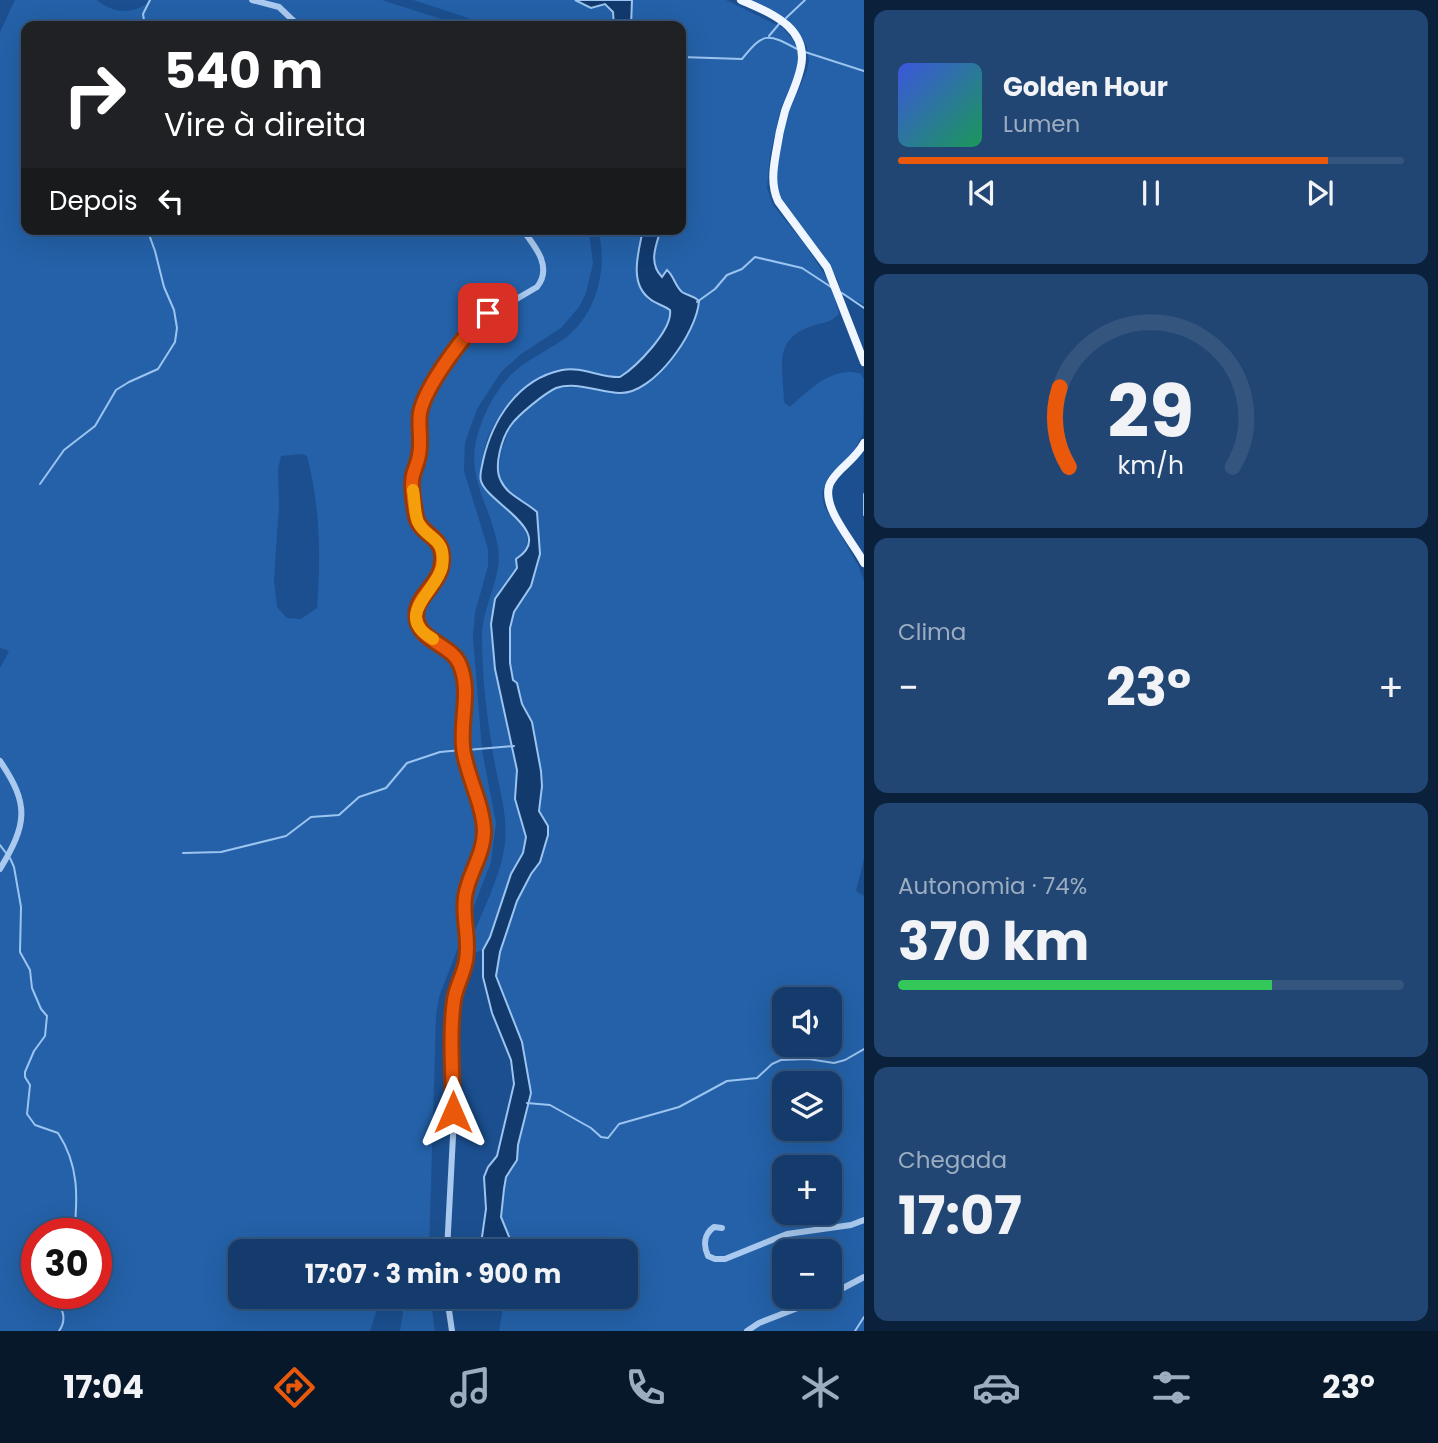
<!DOCTYPE html>
<html lang="pt">
<meta charset="utf-8">
<style>
:root{--surface:#143b6b;--page:#214673;--text:#f1f3f6;--muted:#9dadc1;--line:#33557e;--accent:#ea580c}
body{margin:0;font-family:Poppins,sans-serif;background:var(--page);color:var(--text);height:100vh;display:flex;flex-direction:column;font-size:26px;white-space:nowrap}
*{box-sizing:border-box;margin:0}
p{font-size:23px;color:var(--muted)}
.icon{flex:none;width:38px;height:38px;fill:none;stroke:currentColor;stroke-width:2;stroke-linecap:round;stroke-linejoin:round}
.map{position:relative;flex:1;overflow:hidden}
.sheet{display:flex;flex-direction:column;gap:10px;padding:10px;background:#0b203b;width:574px}
.sheet>*{flex:none}
.banner{position:absolute;left:21px;top:21px;width:665px;height:214px;border-radius:14px;box-shadow:0 7px 28px #0002,0 0 0 2px var(--line);background:#202124;color:#fff;overflow:hidden}
.controls{position:absolute;left:772px;top:987px;display:grid;gap:14px}
.controls a{display:grid;place-items:center;width:70px;height:70px;border-radius:14px;background:var(--surface);box-shadow:0 7px 28px #0002,0 0 0 2px var(--line);font-size:35px}
.speed{position:absolute;left:21px;top:1218px;display:flex;gap:14px;font-size:35px;font-weight:700;text-align:center}
.speed>*{display:grid;place-content:center;width:91px;height:91px;border-radius:50%;background:var(--surface);box-shadow:0 7px 28px #0002,0 0 0 2px var(--line);line-height:1}
.speed .limit{border:10px solid #d22;background:#fff;color:#111}
.pin{position:absolute;display:grid;place-items:center;width:60px;height:60px;color:#fff;margin:-30px;border-radius:14px;box-shadow:0 4px 10px #0006}
.me{position:absolute;width:77px;margin:-38px;rotate:0deg;stroke-linejoin:round;filter:drop-shadow(0 0 5px #0008)}
.turn{display:flex;align-items:center;gap:24px;height:147px;padding:0 28px;font-size:32px}
.turn .icon{width:91px;height:91px;stroke-width:2.5}
.turn b{display:block;font-size:49px;line-height:60px}
.then{display:flex;align-items:center;height:66px;padding:0 28px;background:#0003;gap:14px;font-size:26px}
.big{font-size:52px;font-weight:700;line-height:1.1}
.sheet .card{flex:1;display:flex;flex-direction:column;justify-content:center;gap:10px;min-width:0;padding:0 24px;border-radius:14px;background:var(--page)}
.sheet .dial{align-items:center;gap:0}
.dial svg{height:182px;overflow:visible;fill:none;stroke:var(--line);stroke-width:7;stroke-linecap:round;text-anchor:middle}
.dial text{fill:var(--text);stroke:none}
.song{display:flex;align-items:center;gap:21px}
.cover{width:84px;height:84px;border-radius:10px;background:linear-gradient(135deg,hsl(230 70% 55%),hsl(150 70% 35%))}
.played{height:7px;border-radius:4px;background:linear-gradient(90deg,var(--accent) 85%,var(--line) 85%)}
.keys{display:flex;justify-content:space-around;direction:ltr}
.heat{display:flex;justify-content:space-between;align-items:center;font-size:38px;direction:ltr}
.charge{height:10px;border-radius:5px;background:linear-gradient(90deg,#34c759 74%,var(--line) 0)}
.trip{position:absolute;left:228px;top:1239px;width:410px;height:70px;border-radius:14px;background:var(--surface);box-shadow:0 7px 28px #0002,0 0 0 2px var(--line);font-weight:700;line-height:70px;text-align:center}
.menu{display:flex;height:112px;justify-content:space-around;align-items:center;background:#08182b;color:var(--muted)}
.menu .icon{width:49px;height:49px}
.menu .current{color:var(--accent)}
.menu b{font-size:32px;color:var(--text)}
main{display:flex;flex:1;min-height:0}
.map>svg:first-child{display:block}
.green{fill:#2461a8;fill-rule:evenodd}
.water{fill:#123a6d;stroke:#9cc4f0;stroke-width:2}
.lines{fill:none;stroke-linecap:round;stroke-linejoin:round}
.stream{stroke:#9cc4f0;stroke-width:2}
.minor{stroke:#a9c9ee;stroke-width:6}
.major{stroke:#f0f6ff;stroke-width:8}
.route-casing{stroke:#983908;stroke-width:18}
.route{stroke:#ea580c;stroke-width:12}
.slow{stroke:#f59e0b;stroke-width:12}
</style>
<main>
<div class="map">
<svg width="864" height="1331" viewBox="0 0 864 1331">
<rect width="100%" height="100%" fill="#1b4f8f"/>
<!-- green -->
<path class="green" d="M 15,0 L 97,0 C 113,14 135,15 151,0 L 382,0 L 463,26 L 26,26 L 26,229 L 587,229 L 589,232 L 593,263 L 586,293 L 579,307 L 561,328 L 521,354 L 501,372 L 477,409 L 465,443 L 464,471 L 488,549 L 488,566 L 475,613 L 473,637 L 482,750 L 496,823 L 491,862 L 439,997 L 436,1016 L 429,1251 L 240,1251 L 240,1297 L 430,1297 L 435,1331 L 400,1331 L 403,1313 L 398,1303 L 377,1309 L 370,1331 L 0,1331 L 0,668 L 9,651 L 0,648 L 0,32 ZM 302,454 L 307,456 C 320,506 321,557 317,608 L 301,619 L 287,618 L 277,607 L 274,580 L 279,506 L 278,469 L 281,456 ZM 37,1234 L 96,1234 L 96,1293 L 37,1293 Z
M 413,0 L 575,0 C 588,10 593,4 607,5 L 613,12 L 614,26 L 493,26 Z
M 632,0 L 726,0 L 783,28 L 798,46 L 799,67 L 781,108 L 770,155 L 767,188 L 773,205 L 806,246 L 830,283 L 839,313 C 833,322 825,322 815,325 C 772,338 783,365 784,402 L 790,407 C 809,390 833,365 861,374 L 864,380 L 863,434 L 851,456 L 828,477 L 822,493 L 824,506 L 859,567 L 864,581 L 864,859 L 856,891 L 864,896 L 864,1331 L 499,1331 L 502,1314 L 501,1297 L 625,1297 L 625,1251 L 512,1251 L 510,1239 L 501,1217 L 504,1189 L 506,1177 L 517,1160 L 518,1145 L 531,1093 L 522,1042 L 496,977 L 500,952 L 517,901 L 544,852 L 548,826 L 539,811 L 542,786 L 541,771 L 532,722 L 522,704 L 517,683 L 513,680 L 510,663 L 510,628 L 516,607 L 531,586 L 540,554 L 537,512 L 513,497 L 501,482 L 498,474 L 502,449 L 511,424 L 549,391 L 557,388 L 582,387 L 623,393 L 640,387 L 678,352 L 691,328 L 698,301 C 693,295 688,296 682,291 C 675,285 674,277 667,271 L 662,277 C 649,263 656,246 661,229 L 681,229 L 681,26 L 631,26 ZM 784,999 L 830,999 L 830,1045 L 784,1045 ZM 784,1083 L 830,1083 L 830,1129 L 784,1129 ZM 784,1167 L 830,1167 L 830,1213 L 784,1213 ZM 784,1251 L 830,1251 L 830,1297 L 784,1297 Z
M 746,0 L 864,0 L 864,304 L 842,295 L 838,280 L 822,253 L 780,201 L 775,184 L 781,141 L 789,112 L 807,70 L 809,61 L 807,47 L 796,28 L 788,22 Z
M 598,229 L 643,229 L 637,259 L 637,275 L 654,302 L 670,310 C 673,330 636,366 620,377 C 604,378 588,369 572,370 C 534,372 502,403 488,437 C 483,450 482,466 480,479 C 483,484 485,490 489,494 C 502,510 528,516 527,541 C 527,550 524,554 516,559 L 517,568 L 495,599 L 491,624 L 495,669 L 517,770 L 515,800 L 526,837 L 523,853 L 511,874 L 490,937 L 483,950 L 471,954 L 466,952 C 479,917 501,879 505,842 C 508,809 496,779 492,747 C 486,711 482,673 482,636 C 482,606 503,577 498,548 C 491,504 463,476 479,430 C 486,409 498,386 515,371 C 531,357 551,349 568,336 C 598,310 608,266 598,229 Z"/>
<!-- water -->
<path class="water" d="M 575,0 L 632,0 L 631,26 L 614,26 L 613,12 L 605,4 L 591,8 Z
M 643,229 L 661,229 C 656,245 648,263 662,277 L 667,270 C 674,276 675,286 682,292 C 688,296 693,295 699,301 C 697,332 654,394 620,393 C 599,392 576,381 556,388 C 545,393 518,415 511,425 C 502,437 493,467 501,481 C 508,496 525,501 537,512 L 540,554 L 531,586 L 514,612 L 510,628 L 510,663 L 513,680 L 517,683 L 522,704 L 532,722 L 541,771 L 542,786 L 539,811 L 548,826 L 548,835 L 540,862 L 531,874 L 517,901 L 500,952 L 496,976 L 522,1042 L 531,1093 L 518,1145 L 517,1160 L 506,1177 L 504,1189 L 501,1217 L 510,1239 L 512,1251 L 480,1251 L 486,1209 L 484,1177 L 488,1167 L 497,1156 L 514,1084 L 511,1060 L 492,1013 L 483,977 L 483,950 L 490,937 L 511,874 L 523,853 L 526,837 L 515,799 L 517,770 L 495,669 L 491,624 L 495,599 L 517,568 L 516,559 C 558,532 487,503 481,481 C 479,475 482,467 483,461 C 492,420 518,379 562,370 C 582,366 601,378 620,377 C 636,367 673,330 670,310 C 663,305 656,304 650,299 C 628,283 639,251 643,229 Z"/>
<g class="lines">
<!-- stream -->
<path class="stream" d="M 786,18 L 805,0
M 145,26 L 143,14 L 150,0
M 769,36 L 779,24
M 805,52 L 864,71
M 681,57 L 742,59 C 764,32 767,33 797,49
M 842,293 L 864,308
M 697,302 L 715,289 L 727,275 L 742,269 L 755,257 L 802,268 L 831,287
M 40,484 L 64,450 L 95,426 L 116,390 L 129,382 L 158,369 L 175,342 L 177,328 L 174,310 L 164,287 L 155,251 L 147,229
M 864,494 L 864,515
M 467,750 L 514,746
M 0,845 L 6,853
M 183,853 L 221,852 L 286,836 L 311,817 L 339,815 L 359,797 L 386,788 L 407,763 L 440,752 L 462,750
M 10,858 L 14,867 L 21,907 L 20,952 L 30,970 L 32,988 L 41,1009 L 47,1016 L 45,1036 L 34,1051 L 25,1072 L 25,1077 L 30,1085 L 27,1114 L 35,1125 L 58,1133 C 79,1165 78,1197 74,1234
M 527,1103 L 550,1105 L 591,1128 L 601,1137 L 608,1138 L 619,1124 L 679,1107 L 727,1081 L 757,1078 L 772,1064 L 781,1060 L 808,1059 L 834,1063 L 845,1060 L 864,1049
M 53,1293 C 60,1306 69,1317 59,1331
M 855,1331 L 864,1317"/>
<!-- minor -->
<path class="minor" d="M 252,0 L 279,7 L 299,26
M 0,761 C 30,805 27,824 0,869
M 722,1228 L 714,1227 C 704,1234 703,1245 708,1256 L 715,1259 L 725,1259 L 787,1234 L 851,1225 L 864,1220
M 447,1251 L 453,1136 L 454,1002 L 466,959 L 465,894 L 482,847 L 484,833 L 482,818 L 464,754 L 462,721 L 466,686 L 464,674 L 459,662 L 452,653 L 422,631 L 416,617 L 419,603 L 438,578 L 442,556 L 439,543 L 423,530 L 417,520 L 412,483 L 420,450 L 420,411 L 440,371 L 479,321 L 537,287 C 553,267 535,246 522,229
M 830,1295 L 864,1277
M 447,1297 L 452,1331
M 747,1331 L 759,1323 L 826,1297"/>
<!-- major -->
<path class="major" d="M 741,0 C 757,7 775,14 788,26 C 816,52 795,83 785,111 C 781,125 778,139 776,153 C 773,170 771,185 778,201 L 827,267 L 864,362
M 864,443 C 855,460 841,466 832,480 C 816,503 854,542 864,563"/>
</g>
<g class="lines">
<!-- route casing -->
<g class="route-casing">
<path id="route" d="M 453,1112 C 453,1075 449,1036 454,1000 C 456,986 464,974 466,960 C 470,939 462,918 465,897 C 468,874 484,855 484,831 C 483,805 469,780 464,754 C 458,724 472,694 460,665 C 452,645 422,642 417,621 C 411,595 445,586 442,555 C 441,536 420,534 416,517 C 414,506 410,486 413,475 C 415,468 418,462 419,455 C 422,441 418,426 420,413 C 425,386 467,330 488,313"/>
</g>
<!-- route -->
<use href="#route" class="route"/>
<!-- slow -->
<path class="slow" d="M 413,490 C 415,500 414,512 418,522 C 427,541 447,536 442,567 C 437,591 392,616 433,639"/>
</g>
</svg>
<div class="controls">
<a><svg class="icon" aria-label="sound" viewBox="0 0 24 24"><path d="M4 9h4l5-4v14l-5-4H4zM17 9q2 3 0 6"/></svg></a>
<a><svg class="icon" aria-label="layers" viewBox="0 0 24 24"><path d="M12 4l9 5-9 5-9-5zM3 14l9 5 9-5"/></svg></a>
<a>+</a>
<a>−</a>
</div>
<div class="speed"><div class="limit">30</div></div>
<div class="pin" style="left:488px;top:313px;background:#d93025"><svg class="icon" aria-label="arrive" viewBox="0 0 24 24"><path d="M6 21V4h12l-3 4 3 4H6"/></svg></div>
<svg class="me" style="left:453px;top:1112px" viewBox="-20 -20 40 40"><path d="M0-17L14 15 0 8-14 15z" fill="#ea580c" stroke="#fff" stroke-width="4"/></svg>
<div class="trip">17:07 · 3 min · 900 m</div>
<div class="banner">
<div class="turn"><svg class="icon" aria-label="right" viewBox="0 0 24 24"><path d="M7 20v-9h11M14 6l5 5-5 5"/></svg><div><b>540 m</b>Vire à direita</div></div>
<div class="then">Depois<svg class="icon" aria-label="left" viewBox="0 0 24 24"><path d="M17 20v-9H6M10 6l-5 5 5 5"/></svg></div>
</div>
</div>
<section class="sheet">
<div class="card">
<div class="song"><i class="cover"></i><div><b>Golden Hour</b><p>Lumen</p></div></div>
<div class="played"></div>
<div class="keys"><svg class="icon" aria-label="previous" viewBox="0 0 24 24"><path d="M18 5L8 12l10 7zM5 5v14"/></svg><svg class="icon" aria-label="pause" viewBox="0 0 24 24"><path d="M8 5v14M16 5v14"/></svg><svg class="icon" aria-label="next" viewBox="0 0 24 24"><path d="M6 5l10 7-10 7zM19 5v14"/></svg></div>
</div>
<div class="card dial"><svg viewBox="0 0 100 80">
<path d="M14 69A42 42 0 1 1 86 69"/>
<path d="M14 69A42 42 0 0 1 10 34" stroke="#ea580c"/>
<text x="50" y="56" font-size="32" font-weight="700">29</text>
<text x="50" y="72" font-size="11">km/h</text>
</svg></div>
<div class="card"><p>Clima</p>
<div class="heat"><a>−</a><b class="big">23°</b><a>+</a></div>
</div>
<div class="card"><p>Autonomia · 74%</p><b class="big">370 km</b><div class="charge"></div></div>
<div class="card"><p>Chegada</p><b class="big">17:07</b></div>
</section>
</main>
<nav class="menu">
<b>17:04</b>
<svg class="icon current" aria-label="directions" viewBox="0 0 24 24"><path d="M12 3l9 9-9 9-9-9zM9 14v-3h6M13 9l2 2-2 2"/></svg>
<svg class="icon" aria-label="music" viewBox="0 0 24 24"><path d="M9 18V5l10-2v13"/><circle cx="6" cy="18" r="3"/><circle cx="16" cy="16" r="3"/></svg>
<svg class="icon" aria-label="phone" viewBox="0 0 24 24"><path d="M5 4h4l2 5-3 2q2 4 5 5l2-3 5 2v4C11 20 4 13 5 4z"/></svg>
<svg class="icon" aria-label="climate" viewBox="0 0 24 24"><path d="M12 3v18M4 7l16 10M4 17L20 7"/></svg>
<svg class="icon" aria-label="car" viewBox="0 0 24 24"><path d="M5 17H2v-5l4-1 3-4h7l3 4 3 1v5h-3M9 17h6M6 11h13"/><circle cx="7" cy="17" r="2"/><circle cx="17" cy="17" r="2"/></svg>
<svg class="icon" aria-label="filters" viewBox="0 0 24 24"><path d="M4 7h16M4 17h16"/><circle cx="9" cy="7" r="2"/><circle cx="15" cy="17" r="2"/></svg>
<b>23°</b>
</nav>
